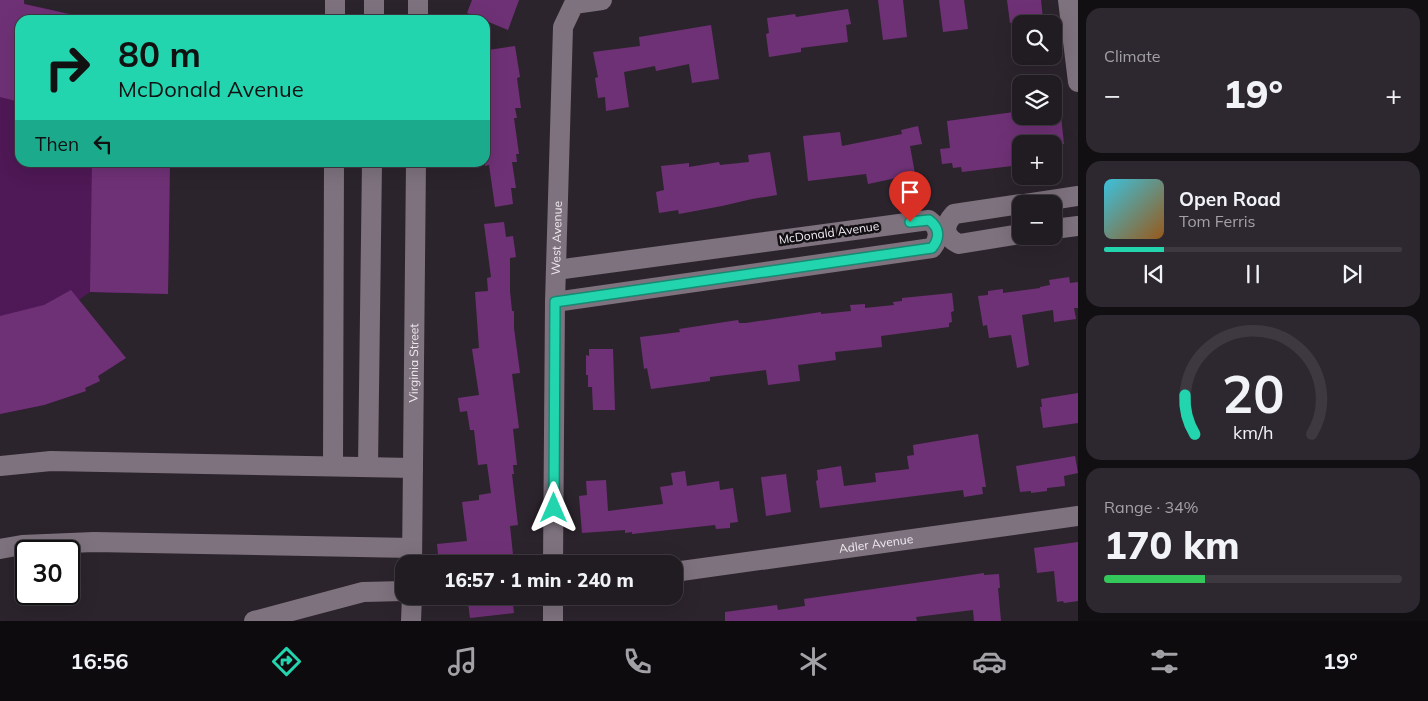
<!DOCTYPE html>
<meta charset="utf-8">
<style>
:root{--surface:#211b22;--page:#2d282f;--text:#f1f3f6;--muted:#a2a1a5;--line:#3e3940;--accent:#22d5af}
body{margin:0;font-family:Mulish,sans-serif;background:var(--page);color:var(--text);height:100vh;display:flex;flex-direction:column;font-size:19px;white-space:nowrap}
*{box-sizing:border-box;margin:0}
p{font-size:16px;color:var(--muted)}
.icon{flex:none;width:28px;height:28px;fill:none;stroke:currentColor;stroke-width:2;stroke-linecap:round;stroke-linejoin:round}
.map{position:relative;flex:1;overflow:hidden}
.side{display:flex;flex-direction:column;gap:8px;padding:8px;background:#120f13;width:350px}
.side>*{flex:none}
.guide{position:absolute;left:15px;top:15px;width:475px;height:152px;border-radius:15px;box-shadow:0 5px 20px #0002,0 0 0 1px var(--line);background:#22d5af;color:#111;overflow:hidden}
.fabs{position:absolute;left:1012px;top:15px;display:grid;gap:10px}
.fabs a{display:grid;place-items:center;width:50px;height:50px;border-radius:10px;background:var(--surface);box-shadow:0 5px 20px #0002,0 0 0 1px var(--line);font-size:25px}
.speed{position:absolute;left:15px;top:540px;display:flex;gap:10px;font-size:25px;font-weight:700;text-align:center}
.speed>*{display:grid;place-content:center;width:65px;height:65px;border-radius:50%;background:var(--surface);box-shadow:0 5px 20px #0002,0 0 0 1px var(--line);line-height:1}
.speed .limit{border:2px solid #111;border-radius:8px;background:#fff;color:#111}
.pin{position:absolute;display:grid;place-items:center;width:42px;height:42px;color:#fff;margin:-51px -21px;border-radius:50% 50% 50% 0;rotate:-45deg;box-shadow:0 0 5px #0007}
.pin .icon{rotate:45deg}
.me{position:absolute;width:55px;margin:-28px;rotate:0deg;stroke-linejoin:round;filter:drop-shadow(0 0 4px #0008)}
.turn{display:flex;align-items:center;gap:18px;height:105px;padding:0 20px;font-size:22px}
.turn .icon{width:65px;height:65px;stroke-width:2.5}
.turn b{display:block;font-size:35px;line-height:42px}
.then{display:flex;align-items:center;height:48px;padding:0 20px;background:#0003;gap:10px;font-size:19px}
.big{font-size:38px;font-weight:800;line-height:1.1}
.side .card{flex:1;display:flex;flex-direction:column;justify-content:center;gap:8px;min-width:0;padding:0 18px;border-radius:15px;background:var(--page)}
.side .dial{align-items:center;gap:0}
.dial svg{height:130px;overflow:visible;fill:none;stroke:var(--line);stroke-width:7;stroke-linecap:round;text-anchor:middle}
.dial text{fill:var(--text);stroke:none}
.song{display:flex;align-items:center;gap:15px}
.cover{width:60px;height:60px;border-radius:8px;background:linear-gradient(135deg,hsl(190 70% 55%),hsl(30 70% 35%))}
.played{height:5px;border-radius:2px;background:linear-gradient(90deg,var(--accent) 20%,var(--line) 20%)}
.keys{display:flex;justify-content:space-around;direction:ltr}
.heat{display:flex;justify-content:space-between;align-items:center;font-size:28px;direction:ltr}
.charge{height:8px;border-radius:4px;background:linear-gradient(90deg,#34c759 34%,var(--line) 0)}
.trip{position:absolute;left:395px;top:555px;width:288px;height:50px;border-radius:15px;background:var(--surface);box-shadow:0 5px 20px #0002,0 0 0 1px var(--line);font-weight:800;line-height:50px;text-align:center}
.tabs{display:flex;height:80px;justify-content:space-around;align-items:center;background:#0d0b0e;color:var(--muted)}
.tabs .icon{width:35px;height:35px}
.tabs .active{color:var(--accent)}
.tabs b{font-size:22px;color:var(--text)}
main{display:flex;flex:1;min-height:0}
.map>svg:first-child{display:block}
.green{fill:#4f1856}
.building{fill:#6f3176}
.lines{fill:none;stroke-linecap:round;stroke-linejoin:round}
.minor{stroke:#7d727e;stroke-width:20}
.route-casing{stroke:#168a72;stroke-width:12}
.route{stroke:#22d5af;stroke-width:9}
.labels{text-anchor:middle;stroke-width:5;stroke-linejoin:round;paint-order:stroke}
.street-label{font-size:12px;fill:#efe9f0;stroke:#120f13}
</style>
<main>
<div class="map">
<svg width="1078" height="621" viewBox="0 0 1078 621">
<rect width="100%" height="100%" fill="#2c242d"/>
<!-- green -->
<path class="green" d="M 0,0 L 24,0 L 25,4 L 61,12 L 80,20 L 20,20 L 20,162 L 170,163 L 168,294 L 90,292 L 79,300 L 126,358 L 98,376 L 100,381 L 85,387 L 86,391 L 44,405 L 0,414 Z"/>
<!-- building -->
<path class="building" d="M 0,0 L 24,0 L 24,4 L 69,14 L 69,20 L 20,20 L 20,102 L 0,97 Z
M 472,0 L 519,0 L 508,30 L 467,13 Z
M 878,0 L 903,0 L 907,37 L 883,40 Z
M 939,0 L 964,0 L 968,29 L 943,32 Z
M 1007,0 L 1041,0 L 1043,19 L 1010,23 Z
M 848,9 L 851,24 L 846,25 L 848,42 L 801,48 L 801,52 L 769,57 L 766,34 L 769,33 L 767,18 L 795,14 L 796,17 Z
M 711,25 L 719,79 L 692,83 L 689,64 L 656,71 L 655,66 L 624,72 L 629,107 L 606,111 L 605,97 L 598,98 L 595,78 L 598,77 L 593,52 L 640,46 L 639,37 Z
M 515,46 L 520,77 L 517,78 L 521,108 L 515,108 L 517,118 L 514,118 L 519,154 L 516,154 L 517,162 L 512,162 L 516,188 L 511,188 L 513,204 L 495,207 L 489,165 L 485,166 L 485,137 L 488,137 L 485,120 L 485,56 L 488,56 L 488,50 Z
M 1021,111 L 1021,116 L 1061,116 L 1064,144 L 1021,144 L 1021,161 L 1011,161 L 1012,166 L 962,172 L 961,167 L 953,168 L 952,163 L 942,164 L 940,149 L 950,148 L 947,121 Z
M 918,126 L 922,144 L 910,146 L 915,174 L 868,184 L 866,174 L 808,181 L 803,136 L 840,132 L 842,146 L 902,134 L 901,130 Z
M 770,152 L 777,195 L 752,199 L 722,206 L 679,214 L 678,210 L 659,213 L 656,192 L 664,190 L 661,166 L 689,163 L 689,167 L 719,162 L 720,165 L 749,162 L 748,155 Z
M 92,162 L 170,162 L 168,294 L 90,292 Z
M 504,222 L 506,237 L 513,236 L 516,257 L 510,258 L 510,291 L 512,311 L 514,311 L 514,328 L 520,373 L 512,374 L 519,428 L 513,429 L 517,465 L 513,465 L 514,474 L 512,474 L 518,525 L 510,526 L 514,564 L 439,564 L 437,544 L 467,541 L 462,502 L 479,500 L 479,495 L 491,493 L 487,464 L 478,465 L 474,430 L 470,430 L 467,411 L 460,412 L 458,398 L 479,395 L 472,349 L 479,348 L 475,292 L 488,291 L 487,278 L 491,277 L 484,224 Z
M 1069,277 L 1070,283 L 1078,282 L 1078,308 L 1074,308 L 1076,319 L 1054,322 L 1053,310 L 1022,315 L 1029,365 L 1017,368 L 1011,335 L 989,338 L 987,325 L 983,326 L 978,296 L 988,295 L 988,291 L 1003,289 L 1003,293 L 1040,288 L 1040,287 L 1050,285 L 1049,280 Z
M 71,290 L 126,358 L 98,376 L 100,381 L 85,388 L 86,391 L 44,405 L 0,414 L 0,316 L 44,305 Z
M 952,293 L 954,311 L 951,312 L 952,322 L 949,323 L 949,327 L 881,336 L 882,347 L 835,352 L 836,360 L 798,365 L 800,381 L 768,385 L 766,370 L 710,377 L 710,381 L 651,389 L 647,368 L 644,369 L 640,337 L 680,332 L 679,329 L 738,320 L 739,323 L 746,323 L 821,312 L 821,314 L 851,311 L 850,305 L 865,304 L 865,308 L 894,305 L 893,302 L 902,301 L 902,298 Z
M 589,349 L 613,349 L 615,410 L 593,410 L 592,387 L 588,387 L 588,375 L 586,375 L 586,355 L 589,356 Z
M 1078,393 L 1078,423 L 1043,428 L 1040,407 L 1042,407 L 1041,399 Z
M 978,434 L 986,487 L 982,487 L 983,494 L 964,497 L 963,490 L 820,508 L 816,481 L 818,480 L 817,470 L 841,466 L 844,486 L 876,482 L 875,473 L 909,469 L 907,456 L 914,455 L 913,445 Z
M 1075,456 L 1078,473 L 1064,476 L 1065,486 L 1047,488 L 1047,491 L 1031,493 L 1031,491 L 1020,492 L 1016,466 Z
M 685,471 L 687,486 L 719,481 L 720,490 L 733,488 L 738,522 L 730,523 L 730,528 L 716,529 L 715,525 L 632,534 L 632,532 L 625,533 L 625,530 L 582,533 L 579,496 L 587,495 L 586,481 L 606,480 L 608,511 L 663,504 L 660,487 L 673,485 L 671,473 Z
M 786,474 L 791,512 L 766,516 L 761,477 Z
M 1078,542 L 1078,601 L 1064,603 L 1063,601 L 1057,602 L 1054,571 L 1037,573 L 1034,548 Z
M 984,573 L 984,575 L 999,574 L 1000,588 L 998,588 L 1001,621 L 974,621 L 973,610 L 916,617 L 917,621 L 725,621 L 725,612 L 777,605 L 778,610 L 805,606 L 804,599 Z
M 467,596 L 512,596 L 514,613 L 470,618 Z"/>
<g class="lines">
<!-- minor -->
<g class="minor">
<path d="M 1068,0 L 1078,82"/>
<path d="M 335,20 L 335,0"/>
<path d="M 374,20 L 374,0"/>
<path d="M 418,20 L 418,0"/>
<path d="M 1021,204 L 954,214 C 943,226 943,236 959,244 L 1021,234"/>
<path d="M 1025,204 L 1078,196"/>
<path d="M 1054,229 L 1078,226"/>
<path d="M 555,302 L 932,248 C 940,238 940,228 929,220 L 556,270"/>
<path d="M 0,466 L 51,461 L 413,468"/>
<path d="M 333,466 L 334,162"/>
<path d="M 368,467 L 372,162"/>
<path d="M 0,549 L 22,545 L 94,542 L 412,548"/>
<path id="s1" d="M 412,564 L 416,162"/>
<path id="s2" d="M 553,564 L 555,302 L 563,27 L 574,4 L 602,0"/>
<path id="s3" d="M 674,572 L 1078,516"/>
<path d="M 254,621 L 363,592 L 404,591"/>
<path d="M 411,621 L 412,596"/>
<path d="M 553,621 L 553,596"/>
</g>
</g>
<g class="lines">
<!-- route casing -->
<g class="route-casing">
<path id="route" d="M 554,508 L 555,302 L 932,248 C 940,238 940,228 929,220 L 910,222"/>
</g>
<!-- route -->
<use href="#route" class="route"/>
</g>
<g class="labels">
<!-- street labels -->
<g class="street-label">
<text transform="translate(829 233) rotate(-8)" y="4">McDonald Avenue</text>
<text dy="4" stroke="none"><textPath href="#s2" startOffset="326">West Avenue</textPath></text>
<text dy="4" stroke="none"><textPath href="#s1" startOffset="201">Virginia Street</textPath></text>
<text dy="4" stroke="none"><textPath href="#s3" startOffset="204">Adler Avenue</textPath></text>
</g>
</g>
</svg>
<div class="fabs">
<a><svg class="icon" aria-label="search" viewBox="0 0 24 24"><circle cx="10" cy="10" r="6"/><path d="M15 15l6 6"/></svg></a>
<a><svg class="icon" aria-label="layers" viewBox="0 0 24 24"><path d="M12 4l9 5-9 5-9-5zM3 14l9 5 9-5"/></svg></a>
<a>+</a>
<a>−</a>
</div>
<div class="speed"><div class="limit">30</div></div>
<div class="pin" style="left:910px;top:222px;background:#d93025"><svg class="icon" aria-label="arrive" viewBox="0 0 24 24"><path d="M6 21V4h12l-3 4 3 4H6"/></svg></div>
<svg class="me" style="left:554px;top:508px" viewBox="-20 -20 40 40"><path d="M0-17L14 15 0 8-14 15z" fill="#22d5af" stroke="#fff" stroke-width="4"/></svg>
<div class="trip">16:57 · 1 min · 240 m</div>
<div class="guide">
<div class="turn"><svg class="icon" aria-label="right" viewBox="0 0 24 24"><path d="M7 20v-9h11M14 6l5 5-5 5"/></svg><div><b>80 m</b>McDonald Avenue</div></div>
<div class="then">Then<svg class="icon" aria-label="left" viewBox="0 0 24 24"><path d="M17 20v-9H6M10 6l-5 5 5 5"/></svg></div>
</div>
</div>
<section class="side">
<div class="card"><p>Climate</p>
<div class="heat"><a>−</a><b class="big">19°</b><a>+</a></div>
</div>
<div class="card">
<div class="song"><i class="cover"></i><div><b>Open Road</b><p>Tom Ferris</p></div></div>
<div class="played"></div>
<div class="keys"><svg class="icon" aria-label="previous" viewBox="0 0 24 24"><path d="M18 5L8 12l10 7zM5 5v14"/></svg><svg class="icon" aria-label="pause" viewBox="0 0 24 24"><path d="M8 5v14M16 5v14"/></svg><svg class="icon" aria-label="next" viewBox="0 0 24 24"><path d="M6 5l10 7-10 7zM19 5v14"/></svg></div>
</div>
<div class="card dial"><svg viewBox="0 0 100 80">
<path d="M14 69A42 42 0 1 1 86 69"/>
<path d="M14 69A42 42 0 0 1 8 45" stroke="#22d5af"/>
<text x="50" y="56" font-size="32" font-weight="700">20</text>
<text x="50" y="72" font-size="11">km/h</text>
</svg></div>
<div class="card"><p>Range · 34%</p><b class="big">170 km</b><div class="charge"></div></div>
</section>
</main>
<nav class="tabs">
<b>16:56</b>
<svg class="icon active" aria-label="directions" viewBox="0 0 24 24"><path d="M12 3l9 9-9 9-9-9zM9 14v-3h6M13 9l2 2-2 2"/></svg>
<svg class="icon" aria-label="music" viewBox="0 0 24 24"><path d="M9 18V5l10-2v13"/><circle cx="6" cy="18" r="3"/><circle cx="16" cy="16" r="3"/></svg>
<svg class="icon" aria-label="phone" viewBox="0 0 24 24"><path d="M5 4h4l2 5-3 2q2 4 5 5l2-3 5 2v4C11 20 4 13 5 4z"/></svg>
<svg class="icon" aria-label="climate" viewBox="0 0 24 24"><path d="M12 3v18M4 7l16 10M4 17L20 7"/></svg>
<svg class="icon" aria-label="car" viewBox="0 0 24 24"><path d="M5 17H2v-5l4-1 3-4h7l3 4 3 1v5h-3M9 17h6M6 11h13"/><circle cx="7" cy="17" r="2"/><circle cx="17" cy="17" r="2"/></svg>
<svg class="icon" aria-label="filters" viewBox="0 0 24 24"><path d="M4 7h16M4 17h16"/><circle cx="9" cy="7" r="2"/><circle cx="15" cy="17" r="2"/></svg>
<b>19°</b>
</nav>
